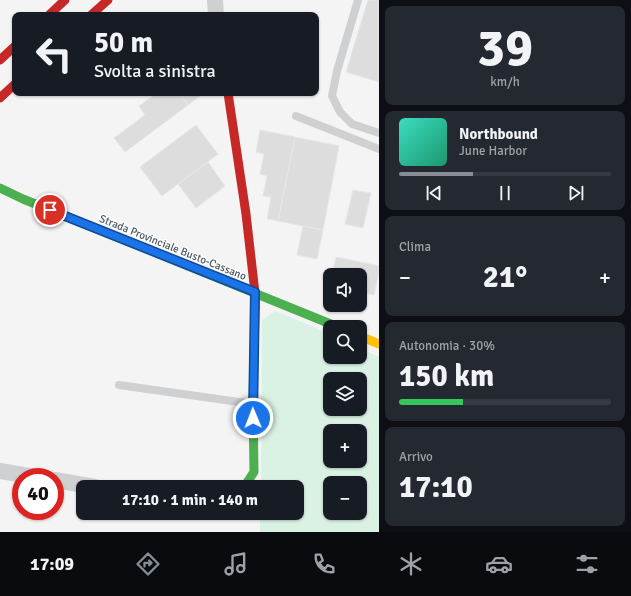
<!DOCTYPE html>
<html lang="it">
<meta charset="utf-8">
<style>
:root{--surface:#171b24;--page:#242831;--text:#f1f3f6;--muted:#9ea1a6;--line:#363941;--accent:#868d94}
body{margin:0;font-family:Signika,sans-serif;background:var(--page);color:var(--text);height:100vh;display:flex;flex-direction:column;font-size:15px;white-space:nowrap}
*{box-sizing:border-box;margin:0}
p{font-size:13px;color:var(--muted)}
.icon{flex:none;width:22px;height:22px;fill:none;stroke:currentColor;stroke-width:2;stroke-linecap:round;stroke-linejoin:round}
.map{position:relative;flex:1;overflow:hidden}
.sheet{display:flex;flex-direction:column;gap:6px;padding:6px;background:#0d0f14;width:252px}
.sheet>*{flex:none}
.banner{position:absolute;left:12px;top:12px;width:307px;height:84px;border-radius:8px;box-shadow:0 1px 3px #0004;background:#171b24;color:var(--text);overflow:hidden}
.fabs{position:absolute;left:323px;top:268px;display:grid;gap:8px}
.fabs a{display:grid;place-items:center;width:44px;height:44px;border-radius:8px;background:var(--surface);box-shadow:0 1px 3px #0004;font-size:20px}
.speed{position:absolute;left:12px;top:468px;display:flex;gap:8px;font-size:20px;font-weight:700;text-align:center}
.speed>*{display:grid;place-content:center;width:52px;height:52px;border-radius:50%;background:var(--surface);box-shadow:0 1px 3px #0004;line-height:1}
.speed .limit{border:6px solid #d22;background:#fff;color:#111}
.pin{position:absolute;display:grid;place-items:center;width:34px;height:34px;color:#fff;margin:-17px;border:2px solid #fff;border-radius:50%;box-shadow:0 1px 4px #0007}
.me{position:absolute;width:44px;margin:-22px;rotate:359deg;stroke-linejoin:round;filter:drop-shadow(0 0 3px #0008)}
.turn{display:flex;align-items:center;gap:14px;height:84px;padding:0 16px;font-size:18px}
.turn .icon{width:52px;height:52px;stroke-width:2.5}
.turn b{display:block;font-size:28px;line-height:34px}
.big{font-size:30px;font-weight:800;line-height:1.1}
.sheet .widget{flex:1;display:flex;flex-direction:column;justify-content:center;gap:6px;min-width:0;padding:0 14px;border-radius:8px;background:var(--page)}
.sheet .dial{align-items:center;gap:0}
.dial b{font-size:52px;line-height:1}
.song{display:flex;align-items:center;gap:12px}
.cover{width:48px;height:48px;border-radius:6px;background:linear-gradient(135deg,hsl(170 70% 55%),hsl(160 70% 35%))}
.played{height:4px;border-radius:2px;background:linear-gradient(90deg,var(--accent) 35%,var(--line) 35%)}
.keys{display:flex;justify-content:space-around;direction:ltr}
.heat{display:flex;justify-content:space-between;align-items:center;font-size:22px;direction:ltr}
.charge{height:6px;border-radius:3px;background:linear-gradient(90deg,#34c759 30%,var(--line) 0)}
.trip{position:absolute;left:76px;top:480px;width:228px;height:40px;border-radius:8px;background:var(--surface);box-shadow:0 1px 3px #0004;font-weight:800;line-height:40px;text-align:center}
.tab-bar{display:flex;height:64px;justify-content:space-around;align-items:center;background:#090b0e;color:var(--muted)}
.tab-bar .icon{width:28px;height:28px}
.tab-bar .current{color:var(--accent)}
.tab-bar b{font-size:18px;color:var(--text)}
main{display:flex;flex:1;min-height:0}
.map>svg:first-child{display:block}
.green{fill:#d9f2e3;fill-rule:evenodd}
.building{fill:#ddddde;stroke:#e5e6e7}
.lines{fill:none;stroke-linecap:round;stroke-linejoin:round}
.lane{stroke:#ced0d2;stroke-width:8}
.street{stroke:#ced0d2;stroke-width:16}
.fast{stroke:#4caf50;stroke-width:9}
.slow{stroke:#ffc107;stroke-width:9}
.jam{stroke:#c62828;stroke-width:9}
.route-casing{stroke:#114b97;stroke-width:10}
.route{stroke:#1a73e8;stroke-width:7}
.labels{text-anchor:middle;stroke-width:3;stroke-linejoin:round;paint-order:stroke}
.street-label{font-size:11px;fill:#4a5661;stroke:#fff}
</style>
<main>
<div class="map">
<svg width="379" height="532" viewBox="0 0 379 532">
<rect width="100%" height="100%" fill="#f4f4f4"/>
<!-- green -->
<path class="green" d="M 275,311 L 330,334 L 330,357 L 360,357 L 360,348 L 379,357 L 379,532 L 260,532 L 260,513 L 297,513 L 297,487 L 261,487 L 262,320 ZM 330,379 L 360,379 L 360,409 L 330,409 ZM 330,431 L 360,431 L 360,461 L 330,461 ZM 330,483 L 360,483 L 360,513 L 330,513 Z"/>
<!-- building -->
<path class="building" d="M 368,0 L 379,0 L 379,82 L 346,72 Z
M 157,93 L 179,93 L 188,105 L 125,152 L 114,138 L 145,115 L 139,106 Z
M 179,93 L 204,93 L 188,105 Z
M 196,125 L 218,154 L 162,196 L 140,167 Z
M 260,130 L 295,137 L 278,221 L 267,219 L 271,197 L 263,196 L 267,176 L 260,174 L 264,154 L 256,152 Z
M 295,137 L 339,146 L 323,230 L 278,221 Z
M 208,162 L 225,186 L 196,208 L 178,184 Z
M 353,190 L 371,193 L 363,228 L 345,224 Z
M 303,226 L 323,230 L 317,259 L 297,255 Z
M 336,257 L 379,266 L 379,272 L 374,295 L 360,292 L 360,275 L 332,275 Z"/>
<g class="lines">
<!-- lane -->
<path class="lane" d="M 358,0 L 337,71 L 332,96 L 340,112 L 352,124 L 379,133
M 296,116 L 379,149
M 119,385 L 253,404"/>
<!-- street -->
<path class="street" d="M 215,0 L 216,15
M 0,471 L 35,477
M 55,480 L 95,487"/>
<!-- fast -->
<path class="fast" d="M 0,188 L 23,199 L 338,327
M 244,487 L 254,472 L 253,404 L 255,309"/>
<!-- slow -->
<path class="slow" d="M 360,336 L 379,344"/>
<!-- jam -->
<path class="jam" d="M 49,15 L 65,0
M 91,15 L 108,0
M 0,60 L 15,46
M 228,93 L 246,214 L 255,293 L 255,309
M 0,98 L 15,84"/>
</g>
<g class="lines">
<!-- route casing -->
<g class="route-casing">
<path id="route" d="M 50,210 L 255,292 L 253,418"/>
</g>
<!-- route -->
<use href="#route" class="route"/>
</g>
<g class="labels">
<!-- street labels -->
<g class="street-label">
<text transform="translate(173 247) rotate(22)" y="4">Strada Provinciale Busto-Cassano</text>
</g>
</g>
</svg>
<div class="fabs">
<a><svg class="icon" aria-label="sound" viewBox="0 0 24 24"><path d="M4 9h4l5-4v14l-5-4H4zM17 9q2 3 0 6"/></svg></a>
<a><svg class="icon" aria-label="search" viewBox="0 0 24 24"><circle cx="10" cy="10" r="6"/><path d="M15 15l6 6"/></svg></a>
<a><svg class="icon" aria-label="layers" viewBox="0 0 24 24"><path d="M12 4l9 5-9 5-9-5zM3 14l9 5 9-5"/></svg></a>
<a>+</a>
<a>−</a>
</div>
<div class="speed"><div class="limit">40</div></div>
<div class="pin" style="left:50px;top:210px;background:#d93025"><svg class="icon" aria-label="arrive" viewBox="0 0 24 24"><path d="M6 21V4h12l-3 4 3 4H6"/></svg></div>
<svg class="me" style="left:253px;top:418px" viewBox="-20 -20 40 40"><circle r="17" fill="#1a73e8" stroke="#fff" stroke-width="3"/><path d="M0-11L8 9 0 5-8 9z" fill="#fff"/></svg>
<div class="trip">17:10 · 1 min · 140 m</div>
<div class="banner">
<div class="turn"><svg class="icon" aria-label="left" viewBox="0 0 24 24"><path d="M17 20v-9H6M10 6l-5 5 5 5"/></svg><div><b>50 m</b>Svolta a sinistra</div></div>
</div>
</div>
<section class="sheet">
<div class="widget dial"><b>39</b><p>km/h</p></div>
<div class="widget">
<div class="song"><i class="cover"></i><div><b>Northbound</b><p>June Harbor</p></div></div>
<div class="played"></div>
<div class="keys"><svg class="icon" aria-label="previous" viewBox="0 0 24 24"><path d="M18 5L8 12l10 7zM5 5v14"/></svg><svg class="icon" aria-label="pause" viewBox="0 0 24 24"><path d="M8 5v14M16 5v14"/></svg><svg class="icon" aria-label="next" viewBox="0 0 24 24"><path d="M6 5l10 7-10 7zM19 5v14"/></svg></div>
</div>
<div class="widget"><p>Clima</p>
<div class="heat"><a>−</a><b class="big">21°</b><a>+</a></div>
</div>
<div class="widget"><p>Autonomia · 30%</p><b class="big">150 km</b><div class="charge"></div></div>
<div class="widget"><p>Arrivo</p><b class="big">17:10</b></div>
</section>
</main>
<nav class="tab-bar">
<b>17:09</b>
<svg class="icon current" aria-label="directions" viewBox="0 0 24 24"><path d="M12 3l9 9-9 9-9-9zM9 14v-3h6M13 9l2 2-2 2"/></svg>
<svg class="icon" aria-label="music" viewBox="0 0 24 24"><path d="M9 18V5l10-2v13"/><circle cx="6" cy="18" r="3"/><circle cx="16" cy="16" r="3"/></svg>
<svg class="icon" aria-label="phone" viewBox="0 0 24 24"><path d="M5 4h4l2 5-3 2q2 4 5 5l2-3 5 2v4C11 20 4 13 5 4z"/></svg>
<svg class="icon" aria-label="climate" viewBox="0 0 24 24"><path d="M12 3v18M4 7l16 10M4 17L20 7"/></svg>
<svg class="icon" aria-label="car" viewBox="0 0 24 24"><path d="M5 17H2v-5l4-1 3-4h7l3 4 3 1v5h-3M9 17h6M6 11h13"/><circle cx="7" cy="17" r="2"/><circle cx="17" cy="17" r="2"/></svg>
<svg class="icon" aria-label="filters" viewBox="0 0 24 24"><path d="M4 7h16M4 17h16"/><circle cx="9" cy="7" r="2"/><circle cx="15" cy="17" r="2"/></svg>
</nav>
